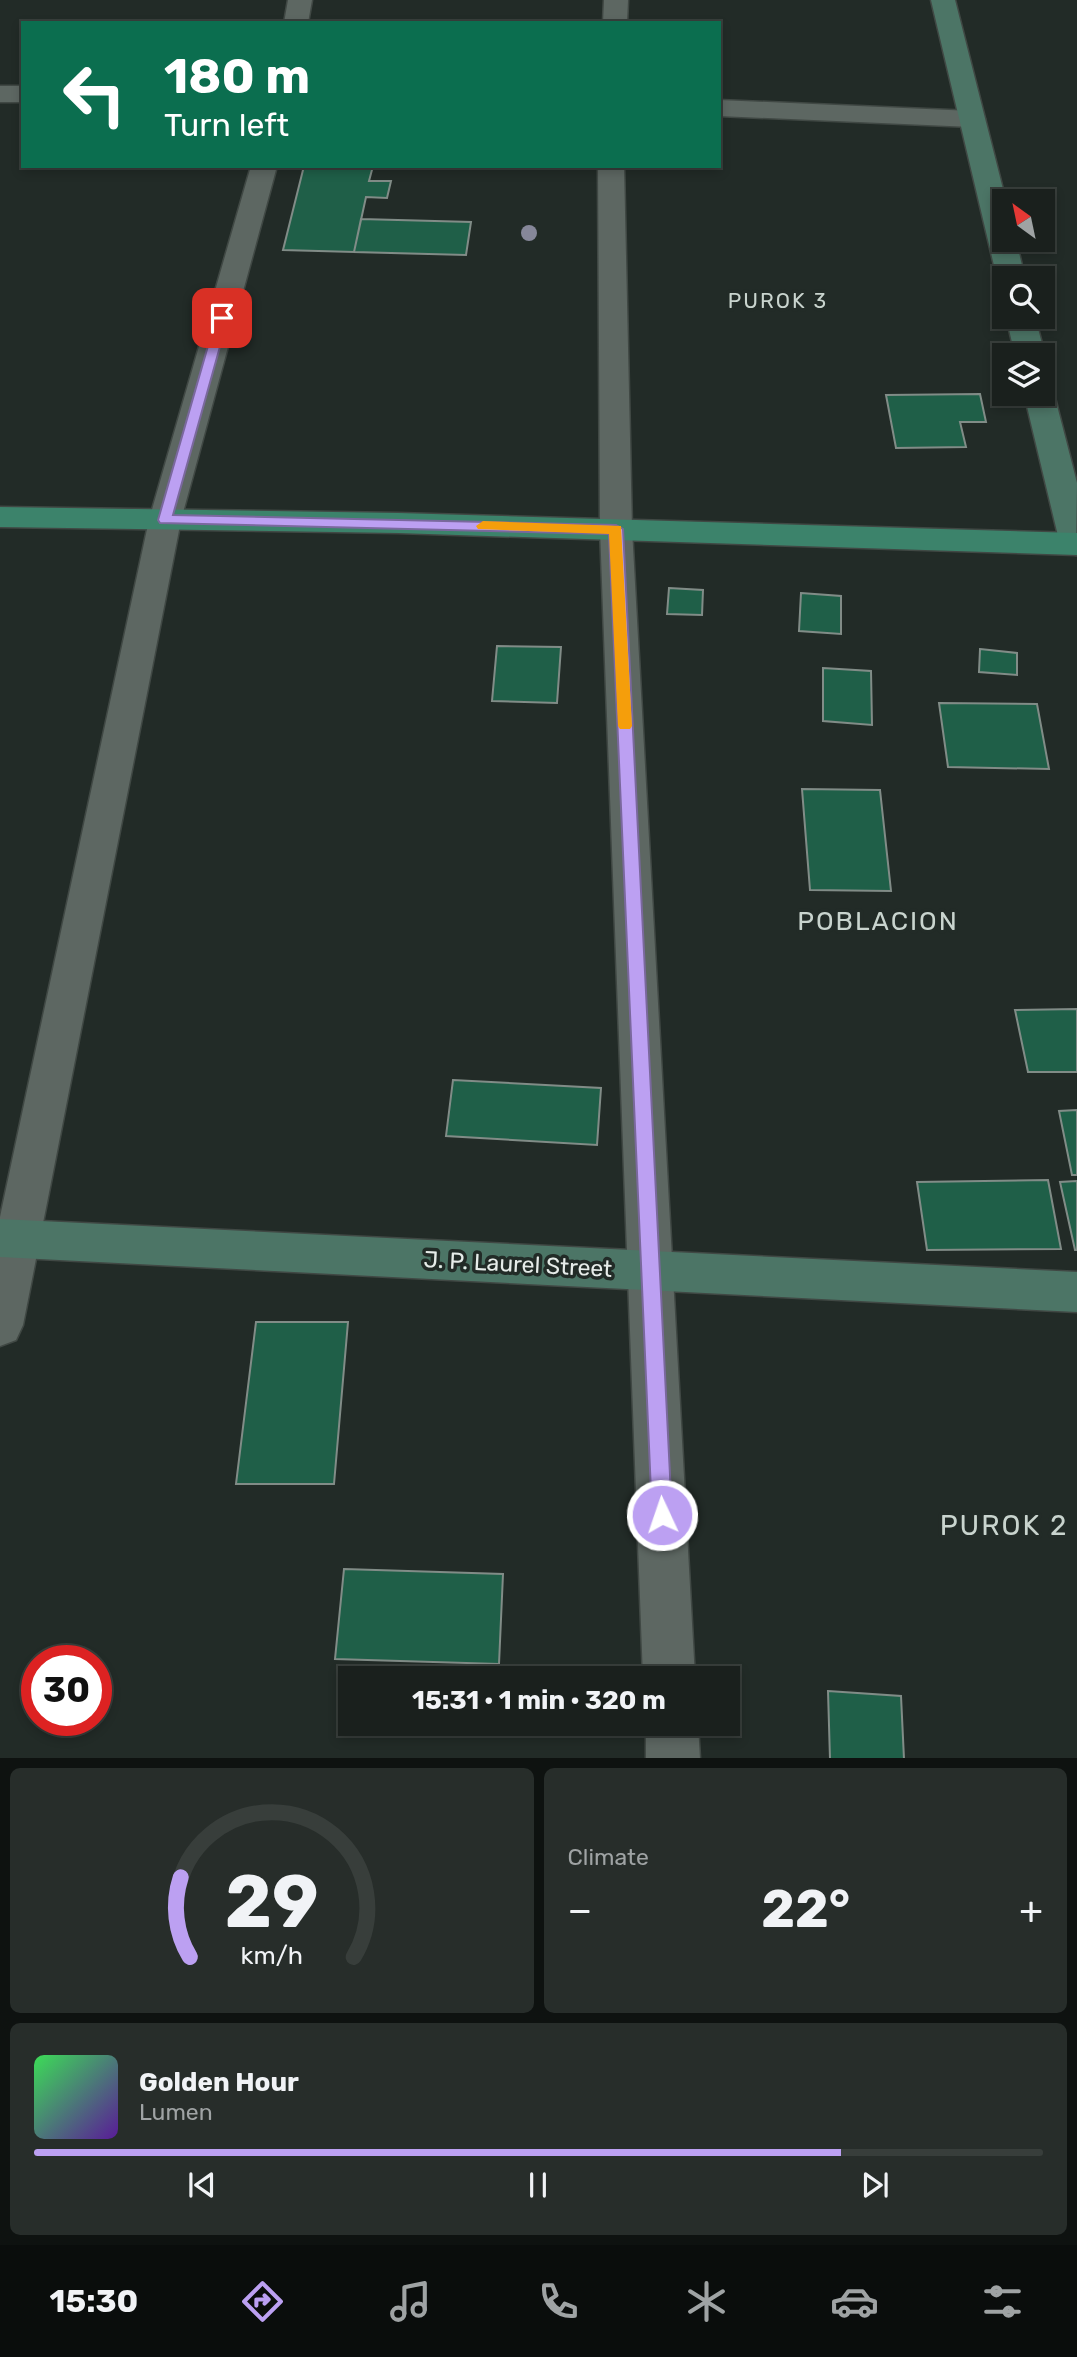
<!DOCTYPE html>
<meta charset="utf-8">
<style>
:root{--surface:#1a201d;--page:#272d2a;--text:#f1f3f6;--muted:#9fa3a4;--line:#383e3b;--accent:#bca0f2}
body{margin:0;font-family:Rubik,sans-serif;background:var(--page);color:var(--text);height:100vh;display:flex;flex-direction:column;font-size:26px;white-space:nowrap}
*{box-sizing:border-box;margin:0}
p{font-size:23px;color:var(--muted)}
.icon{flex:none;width:38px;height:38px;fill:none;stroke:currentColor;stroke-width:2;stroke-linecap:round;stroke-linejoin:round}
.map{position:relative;height:1758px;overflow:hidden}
.side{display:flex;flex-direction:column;gap:10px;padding:10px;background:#0e1210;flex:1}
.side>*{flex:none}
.hud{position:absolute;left:21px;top:21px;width:700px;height:147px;border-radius:0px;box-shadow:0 4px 10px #0003,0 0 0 2px var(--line);background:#0b6e4f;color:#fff;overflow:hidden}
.needle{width:46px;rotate:327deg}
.tools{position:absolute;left:992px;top:189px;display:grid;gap:14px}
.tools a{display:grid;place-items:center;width:63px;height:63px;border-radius:0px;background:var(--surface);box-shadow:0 4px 10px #0003,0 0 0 2px var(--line);font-size:35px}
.speed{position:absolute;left:21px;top:1645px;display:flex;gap:14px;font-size:35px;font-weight:700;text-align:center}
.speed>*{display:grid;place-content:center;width:91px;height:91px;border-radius:50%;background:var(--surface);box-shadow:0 4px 10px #0003,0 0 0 2px var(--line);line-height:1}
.speed .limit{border:10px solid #d22;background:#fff;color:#111}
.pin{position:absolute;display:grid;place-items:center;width:60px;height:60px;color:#fff;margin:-30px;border-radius:14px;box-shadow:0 4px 10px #0006}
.me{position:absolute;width:77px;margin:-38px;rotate:357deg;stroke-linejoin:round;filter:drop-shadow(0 0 5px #0008)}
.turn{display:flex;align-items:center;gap:24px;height:147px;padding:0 28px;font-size:32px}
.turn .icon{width:91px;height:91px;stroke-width:2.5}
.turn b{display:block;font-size:49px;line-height:60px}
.big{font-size:52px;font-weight:700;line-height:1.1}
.side .tile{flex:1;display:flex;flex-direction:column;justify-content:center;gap:10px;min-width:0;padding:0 24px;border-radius:10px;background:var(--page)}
.side .dial{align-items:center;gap:0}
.dial svg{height:182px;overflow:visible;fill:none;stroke:var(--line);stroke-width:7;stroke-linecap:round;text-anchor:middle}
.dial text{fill:var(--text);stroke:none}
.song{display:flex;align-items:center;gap:21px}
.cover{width:84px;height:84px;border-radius:10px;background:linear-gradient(135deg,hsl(130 70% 55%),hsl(270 70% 35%))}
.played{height:7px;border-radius:4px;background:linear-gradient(90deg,var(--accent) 80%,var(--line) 80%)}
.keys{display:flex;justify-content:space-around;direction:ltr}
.heat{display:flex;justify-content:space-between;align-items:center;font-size:38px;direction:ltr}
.side .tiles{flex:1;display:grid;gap:10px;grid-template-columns:1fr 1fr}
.tile:last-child{grid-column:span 2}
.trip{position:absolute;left:338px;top:1666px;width:402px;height:70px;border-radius:0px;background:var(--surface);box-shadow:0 4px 10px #0003,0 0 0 2px var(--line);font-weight:700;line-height:70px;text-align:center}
.dock{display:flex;height:112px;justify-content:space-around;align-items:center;background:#0a0d0c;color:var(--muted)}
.dock .icon{width:49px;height:49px}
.dock .on{color:var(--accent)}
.dock b{font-size:32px;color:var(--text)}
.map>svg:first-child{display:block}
.building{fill:#1f5f48;stroke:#818c87;stroke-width:2}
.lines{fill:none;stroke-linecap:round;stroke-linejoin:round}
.street-casing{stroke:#404844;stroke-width:3}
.secondary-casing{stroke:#404844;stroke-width:3}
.primary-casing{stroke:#404844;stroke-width:3}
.street{fill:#5d6762;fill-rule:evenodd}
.secondary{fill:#4c7566;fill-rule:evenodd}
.primary{fill:#3c836b;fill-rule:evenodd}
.tree{fill:#868799}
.route{fill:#bca0f2;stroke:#7a689d;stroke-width:2}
.slow{fill:#f59e0b}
.labels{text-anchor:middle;stroke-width:7;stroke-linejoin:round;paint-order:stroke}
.far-neighbourhood-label{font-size:21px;letter-spacing:2px;fill:#c9d4ce;stroke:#222b27}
.street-label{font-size:23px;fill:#e6ece9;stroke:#222b27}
.quarter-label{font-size:26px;letter-spacing:2px;fill:#c9d4ce;stroke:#222b27}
.near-neighbourhood-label{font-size:28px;letter-spacing:2px;fill:#c9d4ce;stroke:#222b27}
</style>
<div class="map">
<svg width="1077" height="1759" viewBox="0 0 1077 1759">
<rect width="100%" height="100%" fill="#222b27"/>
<!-- building -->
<path class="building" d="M 304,166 L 373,166 L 369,181 L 391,181 L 387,198 L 366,197 L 354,252 L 283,250 Z
M 361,219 L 471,222 L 466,255 L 354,252 Z
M 980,394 L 986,422 L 960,422 L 966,447 L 896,448 L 886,395 Z
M 669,588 L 703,590 L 702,615 L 667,614 Z
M 801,593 L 841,596 L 841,634 L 799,631 Z
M 497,646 L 561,647 L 557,703 L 492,701 Z
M 980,649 L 1017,653 L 1017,675 L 979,672 Z
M 823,668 L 871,671 L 872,725 L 823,721 Z
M 939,703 L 1037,704 L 1049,769 L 948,767 Z
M 802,789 L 880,790 L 891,891 L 810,890 Z
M 1077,1009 L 1077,1072 L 1028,1072 L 1015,1010 Z
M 453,1080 L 601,1088 L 597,1145 L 446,1136 Z
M 1077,1110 L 1077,1175 L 1072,1175 L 1059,1111 Z
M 1048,1180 L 1061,1249 L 927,1250 L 917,1182 Z
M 1077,1181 L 1077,1250 L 1075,1250 L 1060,1182 Z
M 256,1322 L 348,1322 L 334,1484 L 236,1484 Z
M 344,1569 L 503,1574 L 499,1664 L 335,1659 Z
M 828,1691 L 901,1696 L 904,1759 L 830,1759 Z"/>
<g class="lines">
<!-- street casing -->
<g class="street-casing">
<path id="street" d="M 288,0 L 312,0 L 308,23 L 284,23 Z
M 604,0 L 628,0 L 627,23 L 603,23 Z
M 0,86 L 23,86 L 23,102 L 0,102 Z
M 719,100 L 972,111 L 981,114 L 985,119 L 981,124 L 972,127 L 719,116 Z
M 251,166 L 277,166 L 181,520 L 23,1325 L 16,1340 L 0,1346 L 0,1217 L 149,520 Z
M 598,166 L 624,166 L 632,529 L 695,1678 L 643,1678 L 600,529 Z
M 646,1724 L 698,1724 L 700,1759 L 646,1759 Z"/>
</g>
<!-- secondary casing -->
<g class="secondary-casing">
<path id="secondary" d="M 931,0 L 955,0 L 1006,201 L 1004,240 L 1016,240 L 1025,278 L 1004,278 L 1004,285 L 997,278 Z
M 1006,317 L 1035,317 L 1045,355 L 1043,358 L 1043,355 L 1015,355 Z
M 1043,386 L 1050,388 L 1054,394 L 1077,483 L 1076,555 L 1064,551 L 1060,544 L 1024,394 L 1043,394 Z
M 0,1219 L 1077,1272 L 1077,1312 L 0,1257 Z"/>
</g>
<!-- primary casing -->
<g class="primary-casing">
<path id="primary" d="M 0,507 L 398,513 L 1077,533 L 1077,555 L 398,533 L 0,527 Z"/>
</g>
<!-- street -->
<use href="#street" class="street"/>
<!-- secondary -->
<use href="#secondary" class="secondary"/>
<!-- primary -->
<use href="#primary" class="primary"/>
</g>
<!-- trees -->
<circle class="tree" cx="529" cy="233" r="8"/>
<!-- route -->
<path class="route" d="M 222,314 L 228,318 L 173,515 L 616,525 L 623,529 L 672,1515 L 669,1522 L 662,1525 L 655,1522 L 652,1515 L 609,534 L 160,523 L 158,520 L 216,318 Z"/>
<!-- slow -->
<path class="slow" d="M 483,521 L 621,526 L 632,726 L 630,729 L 620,729 L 618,726 L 609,534 L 478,529 L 476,526 Z"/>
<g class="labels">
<!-- far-neighbourhood labels -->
<g class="far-neighbourhood-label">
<text x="778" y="308">PUROK 3</text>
</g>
<!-- street labels -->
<g class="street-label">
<text transform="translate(518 1264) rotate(3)" y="8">J. P. Laurel Street</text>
</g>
<!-- quarter labels -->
<g class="quarter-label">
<text x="878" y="930">POBLACION</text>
</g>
<!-- near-neighbourhood labels -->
<g class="near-neighbourhood-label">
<text x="1004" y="1535">PUROK 2</text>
</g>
</g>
</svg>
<div class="tools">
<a><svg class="needle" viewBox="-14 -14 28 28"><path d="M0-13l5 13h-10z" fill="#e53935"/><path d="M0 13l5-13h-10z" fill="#9fa3a4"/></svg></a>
<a><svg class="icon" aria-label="search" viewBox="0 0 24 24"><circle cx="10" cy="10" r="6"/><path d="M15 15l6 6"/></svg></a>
<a><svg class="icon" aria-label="layers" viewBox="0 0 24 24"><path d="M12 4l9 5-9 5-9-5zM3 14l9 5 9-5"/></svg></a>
</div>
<div class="speed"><div class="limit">30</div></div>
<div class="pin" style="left:222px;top:318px;background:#d93025"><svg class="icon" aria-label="arrive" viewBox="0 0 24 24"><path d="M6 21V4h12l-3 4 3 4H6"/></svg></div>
<svg class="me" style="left:662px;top:1515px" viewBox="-20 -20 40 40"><circle r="17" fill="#bca0f2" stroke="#fff" stroke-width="3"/><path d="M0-11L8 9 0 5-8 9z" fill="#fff"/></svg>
<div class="trip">15:31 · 1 min · 320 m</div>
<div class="hud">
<div class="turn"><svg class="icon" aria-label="left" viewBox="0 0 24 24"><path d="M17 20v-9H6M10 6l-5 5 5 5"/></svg><div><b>180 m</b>Turn left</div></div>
</div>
</div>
<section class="side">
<div class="tiles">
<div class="tile dial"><svg viewBox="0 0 100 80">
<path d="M14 69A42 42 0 1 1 86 69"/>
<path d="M14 69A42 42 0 0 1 10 34" stroke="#bca0f2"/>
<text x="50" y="56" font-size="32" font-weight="700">29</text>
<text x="50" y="72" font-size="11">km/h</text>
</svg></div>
<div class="tile"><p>Climate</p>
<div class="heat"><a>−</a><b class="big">22°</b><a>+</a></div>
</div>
<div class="tile">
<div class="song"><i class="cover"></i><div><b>Golden Hour</b><p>Lumen</p></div></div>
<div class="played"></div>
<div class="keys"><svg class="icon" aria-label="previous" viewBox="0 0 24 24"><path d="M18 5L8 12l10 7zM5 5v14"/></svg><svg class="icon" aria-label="pause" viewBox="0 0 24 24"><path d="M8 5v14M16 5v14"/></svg><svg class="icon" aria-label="next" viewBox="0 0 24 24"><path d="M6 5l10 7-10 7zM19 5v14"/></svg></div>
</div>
</div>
</section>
<nav class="dock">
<b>15:30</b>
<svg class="icon on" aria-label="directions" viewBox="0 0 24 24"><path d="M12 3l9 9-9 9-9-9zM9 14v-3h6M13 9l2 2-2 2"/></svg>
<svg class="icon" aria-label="music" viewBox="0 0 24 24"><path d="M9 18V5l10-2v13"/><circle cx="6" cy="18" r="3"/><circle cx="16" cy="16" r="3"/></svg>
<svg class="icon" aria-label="phone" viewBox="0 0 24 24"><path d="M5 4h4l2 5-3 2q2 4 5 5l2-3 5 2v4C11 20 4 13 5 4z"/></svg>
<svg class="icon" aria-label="climate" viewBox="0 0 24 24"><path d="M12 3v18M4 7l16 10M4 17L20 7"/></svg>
<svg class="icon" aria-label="car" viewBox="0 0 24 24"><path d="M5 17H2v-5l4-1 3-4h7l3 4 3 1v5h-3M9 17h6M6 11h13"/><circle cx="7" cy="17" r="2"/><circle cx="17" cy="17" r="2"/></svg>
<svg class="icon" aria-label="filters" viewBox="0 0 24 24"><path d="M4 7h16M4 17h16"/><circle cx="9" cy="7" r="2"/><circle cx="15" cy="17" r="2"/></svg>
</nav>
